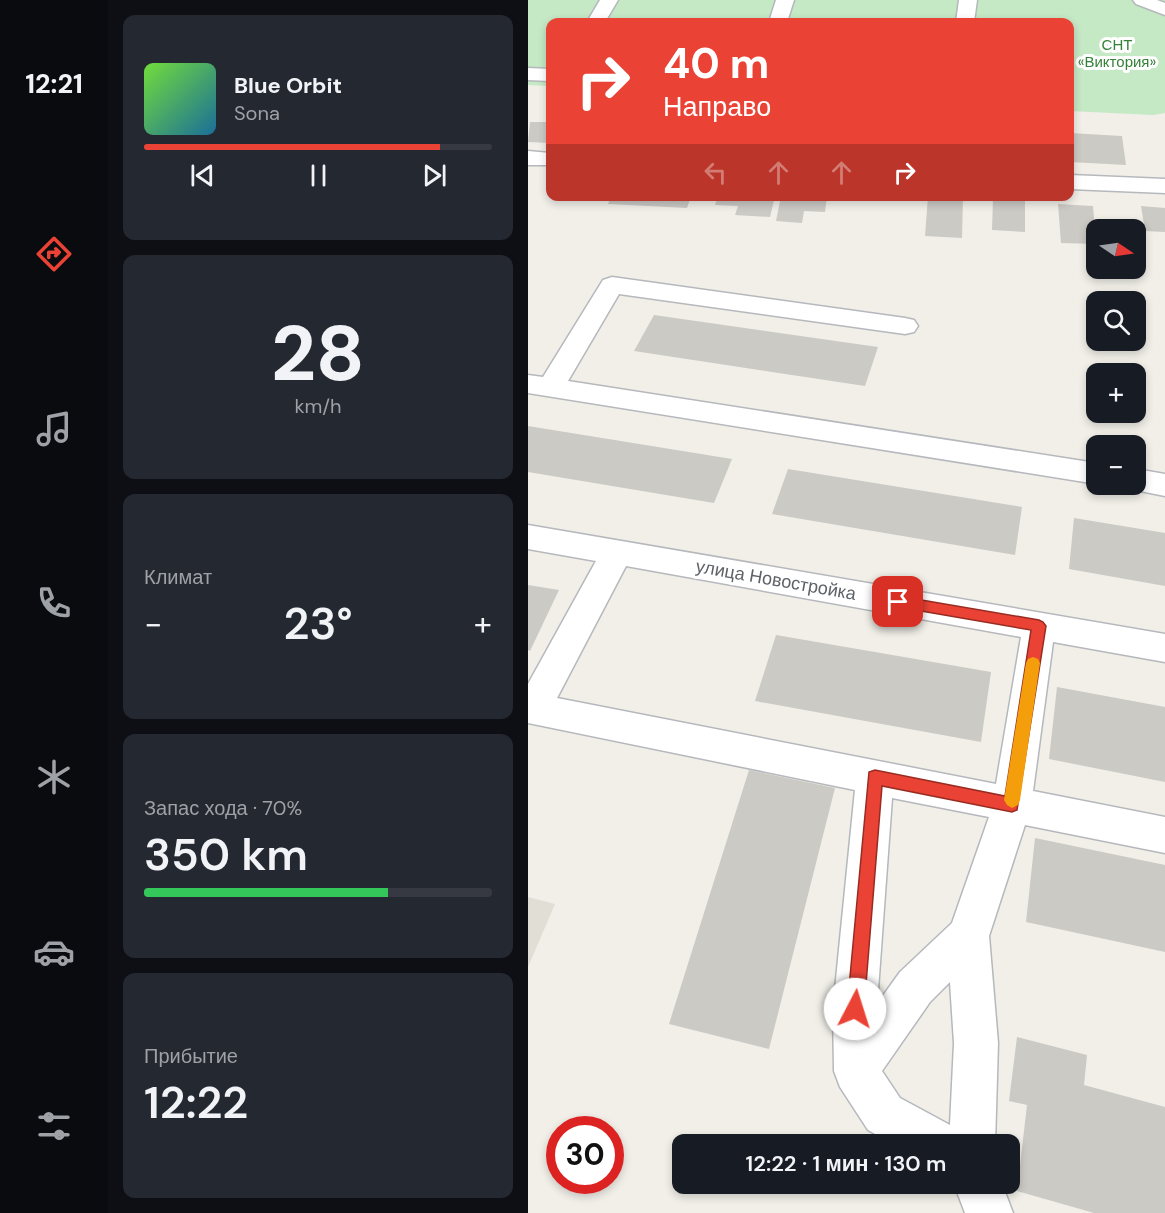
<!DOCTYPE html>
<html lang="ru">
<meta charset="utf-8">
<style>
:root{--surface:#171b24;--page:#242831;--text:#f1f3f6;--muted:#9ea1a6;--line:#363941;--accent:#ea4335}
body{margin:0;font-family:"DM Sans",sans-serif;background:var(--page);color:var(--text);height:100vh;display:flex;flex-direction:column;font-size:22px;white-space:nowrap}
*{box-sizing:border-box;margin:0}
p{font-size:20px;color:var(--muted)}
.icon{flex:none;width:33px;height:33px;fill:none;stroke:currentColor;stroke-width:2;stroke-linecap:round;stroke-linejoin:round}
.map{position:relative;flex:1;overflow:hidden}
.panel{display:flex;flex-direction:column;gap:15px;padding:15px;background:#0d0f14;width:420px}
.panel>*{flex:none}
.top-card{position:absolute;left:18px;top:18px;width:528px;height:183px;border-radius:12px;box-shadow:0 3px 9px #0003;background:#ea4335;color:#fff;overflow:hidden}
.needle{width:39px;rotate:103deg}
.controls{position:absolute;left:558px;top:219px;display:grid;gap:12px}
.controls a{display:grid;place-items:center;width:60px;height:60px;border-radius:12px;background:var(--surface);box-shadow:0 3px 9px #0003;font-size:30px}
.speed{position:absolute;left:18px;top:1116px;display:flex;gap:12px;font-size:30px;font-weight:700;text-align:center}
.speed>*{display:grid;place-content:center;width:78px;height:78px;border-radius:50%;background:var(--surface);box-shadow:0 3px 9px #0003;line-height:1}
.speed .limit{border:9px solid #d22;background:#fff;color:#111}
.pin{position:absolute;display:grid;place-items:center;width:51px;height:51px;color:#fff;margin:-26px;border-radius:12px;box-shadow:0 3px 9px #0006}
.me{position:absolute;width:66px;margin:-33px;rotate:5deg;stroke-linejoin:round;filter:drop-shadow(0 0 4px #0008)}
.turn{display:flex;align-items:center;gap:21px;height:126px;padding:0 18px;font-size:27px}
.turn .icon{width:78px;height:78px;stroke-width:2.5}
.turn b{display:block;font-size:42px;line-height:51px}
.lanes{display:flex;align-items:center;height:57px;padding:0 18px;background:#0003;justify-content:center;gap:30px;direction:ltr}
.lanes .off{opacity:.35}
.big{font-size:45px;font-weight:600;line-height:1.1}
.panel .widget{flex:1;display:flex;flex-direction:column;justify-content:center;gap:9px;min-width:0;padding:0 21px;border-radius:12px;background:var(--page)}
.panel .dial{align-items:center;gap:0}
.dial b{font-size:78px;line-height:1}
.song{display:flex;align-items:center;gap:18px}
.cover{width:72px;height:72px;border-radius:9px;background:linear-gradient(135deg,hsl(100 70% 55%),hsl(200 70% 35%))}
.played{height:6px;border-radius:3px;background:linear-gradient(90deg,var(--accent) 85%,var(--line) 85%)}
.keys{display:flex;justify-content:space-around;direction:ltr}
.heat{display:flex;justify-content:space-between;align-items:center;font-size:33px;direction:ltr}
.charge{height:9px;border-radius:4px;background:linear-gradient(90deg,#34c759 70%,var(--line) 0)}
.trip{position:absolute;left:144px;top:1134px;width:348px;height:60px;border-radius:12px;background:var(--surface);box-shadow:0 3px 9px #0003;font-weight:600;line-height:60px;text-align:center}
main{display:flex;flex:1;min-height:0}
.dock{display:flex;flex-direction:column;width:108px;justify-content:space-around;align-items:center;background:#090b0e;color:var(--muted)}
.dock .icon{width:42px;height:42px}
.dock .selected{color:var(--accent)}
.dock b{font-size:27px;color:var(--text)}
.map>svg:first-child{display:block}
.education{fill:#e1ded6}
.green{fill:#c5e8c5}
.building{fill:#cccac5}
.lines{fill:none;stroke-linecap:round;stroke-linejoin:round}
.minor-casing{stroke:#b5b8bc;stroke-width:3}
.minor{fill:#fff;fill-rule:evenodd}
.route{fill:#ea4335;stroke:#982c22;stroke-width:1.5}
.slow{fill:#f59e0b}
.labels{text-anchor:middle;stroke-width:6;stroke-linejoin:round;paint-order:stroke}
.far-park-label{font-size:15px;fill:#348238;stroke:#fff}
.street-label{font-size:18px;fill:#5f6368;stroke:#fff}
</style>
<main>
<nav class="dock">
<b>12:21</b>
<svg class="icon selected" aria-label="directions" viewBox="0 0 24 24"><path d="M12 3l9 9-9 9-9-9zM9 14v-3h6M13 9l2 2-2 2"/></svg>
<svg class="icon" aria-label="music" viewBox="0 0 24 24"><path d="M9 18V5l10-2v13"/><circle cx="6" cy="18" r="3"/><circle cx="16" cy="16" r="3"/></svg>
<svg class="icon" aria-label="phone" viewBox="0 0 24 24"><path d="M5 4h4l2 5-3 2q2 4 5 5l2-3 5 2v4C11 20 4 13 5 4z"/></svg>
<svg class="icon" aria-label="climate" viewBox="0 0 24 24"><path d="M12 3v18M4 7l16 10M4 17L20 7"/></svg>
<svg class="icon" aria-label="car" viewBox="0 0 24 24"><path d="M5 17H2v-5l4-1 3-4h7l3 4 3 1v5h-3M9 17h6M6 11h13"/><circle cx="7" cy="17" r="2"/><circle cx="17" cy="17" r="2"/></svg>
<svg class="icon" aria-label="filters" viewBox="0 0 24 24"><path d="M4 7h16M4 17h16"/><circle cx="9" cy="7" r="2"/><circle cx="15" cy="17" r="2"/></svg>
</nav>
<section class="panel">
<div class="widget">
<div class="song"><i class="cover"></i><div><b>Blue Orbit</b><p>Sona</p></div></div>
<div class="played"></div>
<div class="keys"><svg class="icon" aria-label="previous" viewBox="0 0 24 24"><path d="M18 5L8 12l10 7zM5 5v14"/></svg><svg class="icon" aria-label="pause" viewBox="0 0 24 24"><path d="M8 5v14M16 5v14"/></svg><svg class="icon" aria-label="next" viewBox="0 0 24 24"><path d="M6 5l10 7-10 7zM19 5v14"/></svg></div>
</div>
<div class="widget dial"><b>28</b><p>km/h</p></div>
<div class="widget"><p>Климат</p>
<div class="heat"><a>−</a><b class="big">23°</b><a>+</a></div>
</div>
<div class="widget"><p>Запас хода · 70%</p><b class="big">350 km</b><div class="charge"></div></div>
<div class="widget"><p>Прибытие</p><b class="big">12:22</b></div>
</section>
<div class="map">
<svg width="637" height="1213" viewBox="0 0 637 1213">
<rect width="100%" height="100%" fill="#f1efe8"/>
<!-- education -->
<path class="education" d="M 0,897 L 27,904 L 0,967 Z"/>
<!-- green -->
<path class="green" d="M 0,0 L 637,0 L 637,113 L 625,115 L 542,111 L 542,22 L 22,22 L 22,86 L 0,85 Z"/>
<!-- building -->
<path class="building" d="M 2,122 L 22,122 L 22,143 L 0,142 Z
M 542,133 L 594,136 L 598,165 L 542,162 Z
M 83,196 L 163,196 L 159,208 L 80,204 Z
M 190,196 L 247,196 L 242,217 L 207,215 L 210,206 L 187,205 Z
M 253,196 L 299,196 L 297,212 L 276,211 L 274,223 L 248,221 Z
M 400,196 L 435,197 L 434,238 L 397,236 Z
M 465,198 L 497,200 L 497,232 L 464,230 Z
M 530,204 L 565,206 L 568,244 L 533,243 Z
M 613,206 L 637,208 L 637,232 L 617,231 Z
M 126,315 L 350,347 L 337,386 L 106,351 Z
M 0,426 L 204,459 L 186,503 L 0,472 Z
M 260,469 L 494,507 L 487,555 L 244,514 Z
M 546,518 L 637,533 L 637,586 L 541,569 Z
M 0,585 L 31,590 L 2,651 L 0,650 Z
M 248,635 L 463,672 L 453,742 L 227,701 Z
M 529,687 L 637,707 L 637,782 L 521,759 Z
M 221,770 L 307,788 L 241,1049 L 141,1024 Z
M 507,838 L 637,865 L 637,952 L 498,922 Z
M 489,1037 L 559,1055 L 556,1085 L 637,1107 L 637,1213 L 566,1213 L 489,1191 L 499,1105 L 481,1101 Z"/>
<g class="lines">
<!-- minor casing -->
<g class="minor-casing">
<path id="minor" d="M 72,0 L 90,0 L 77,22 L 59,22 Z
M 248,0 L 266,0 L 259,22 L 241,22 Z
M 431,0 L 449,0 L 446,22 L 428,22 Z
M 605,0 L 629,0 L 637,3 L 637,15 L 608,4 Z
M 0,68 L 22,69 L 22,81 L 0,80 Z
M 0,151 L 22,153 L 22,165 L 0,165 Z
M 542,175 L 637,179 L 637,193 L 542,189 Z
M 84,277 L 377,318 L 386,320 L 390,326 L 386,332 L 377,334 L 91,294 L 40,381 L 568,463 L 569,484 L 0,393 L 0,375 L 15,377 L 75,280 Z
M 608,469 L 637,474 L 637,496 L 597,488 L 596,484 L 608,484 Z
M 0,525 L 637,634 L 637,662 L 525,642 L 505,791 L 637,817 L 637,853 L 497,825 L 461,936 L 470,1043 L 467,1144 L 365,1144 L 340,1130 L 312,1087 L 306,1071 L 305,1009 L 327,790 L 0,723 L 0,684 L 68,561 L 0,549 ZM 98,566 L 493,637 L 468,784 L 29,698 ZM 364,798 L 461,817 L 424,923 L 372,972 L 349,1004 ZM 422,982 L 426,1043 L 422,1125 L 372,1098 L 354,1071 L 402,1002 Z
M 426,1184 L 474,1184 L 485,1213 L 437,1213 Z"/>
</g>
<!-- minor -->
<use href="#minor" class="minor"/>
</g>
<!-- route -->
<path class="route" d="M 370,596 L 511,620 L 515,622 L 518,626 L 489,810 L 484,812 L 354,786 L 336,1009 L 334,1015 L 327,1018 L 321,1015 L 319,1009 L 341,772 L 347,770 L 477,796 L 503,630 L 370,607 L 363,602 Z"/>
<!-- slow -->
<path class="slow" d="M 505,657 L 510,659 L 512,663 L 492,800 L 490,805 L 484,808 L 479,805 L 476,800 L 498,663 L 500,659 Z"/>
<g class="labels">
<!-- far-park labels -->
<g class="far-park-label">
<text x="589" y="50">СНТ<tspan x="589" dy="17">«Виктория»</tspan></text>
</g>
<!-- street labels -->
<g class="street-label">
<text transform="translate(248 580) rotate(10)" y="6">улица Новостройка</text>
</g>
</g>
</svg>
<div class="controls">
<a><svg class="needle" viewBox="-14 -14 28 28"><path d="M0-13l5 13h-10z" fill="#e53935"/><path d="M0 13l5-13h-10z" fill="#9ea1a6"/></svg></a>
<a><svg class="icon" aria-label="search" viewBox="0 0 24 24"><circle cx="10" cy="10" r="6"/><path d="M15 15l6 6"/></svg></a>
<a>+</a>
<a>−</a>
</div>
<div class="speed"><div class="limit">30</div></div>
<div class="pin" style="left:370px;top:602px;background:#d93025"><svg class="icon" aria-label="arrive" viewBox="0 0 24 24"><path d="M6 21V4h12l-3 4 3 4H6"/></svg></div>
<svg class="me" style="left:327px;top:1009px" viewBox="-20 -20 40 40"><circle r="19" fill="#fff"/><path d="M0-13L10 11 0 6-10 11z" fill="#ea4335"/></svg>
<div class="trip">12:22 · 1 мин · 130 m</div>
<div class="top-card">
<div class="turn"><svg class="icon" aria-label="right" viewBox="0 0 24 24"><path d="M7 20v-9h11M14 6l5 5-5 5"/></svg><div><b>40 m</b>Направо</div></div>
<div class="lanes"><svg class="icon off" aria-label="left" viewBox="0 0 24 24"><path d="M17 20v-9H6M10 6l-5 5 5 5"/></svg><svg class="icon off" aria-label="ahead" viewBox="0 0 24 24"><path d="M12 20V5M6 11l6-6 6 6"/></svg><svg class="icon off" aria-label="ahead" viewBox="0 0 24 24"><path d="M12 20V5M6 11l6-6 6 6"/></svg><svg class="icon" aria-label="right" viewBox="0 0 24 24"><path d="M7 20v-9h11M14 6l5 5-5 5"/></svg></div>
</div>
</div>
</main>
